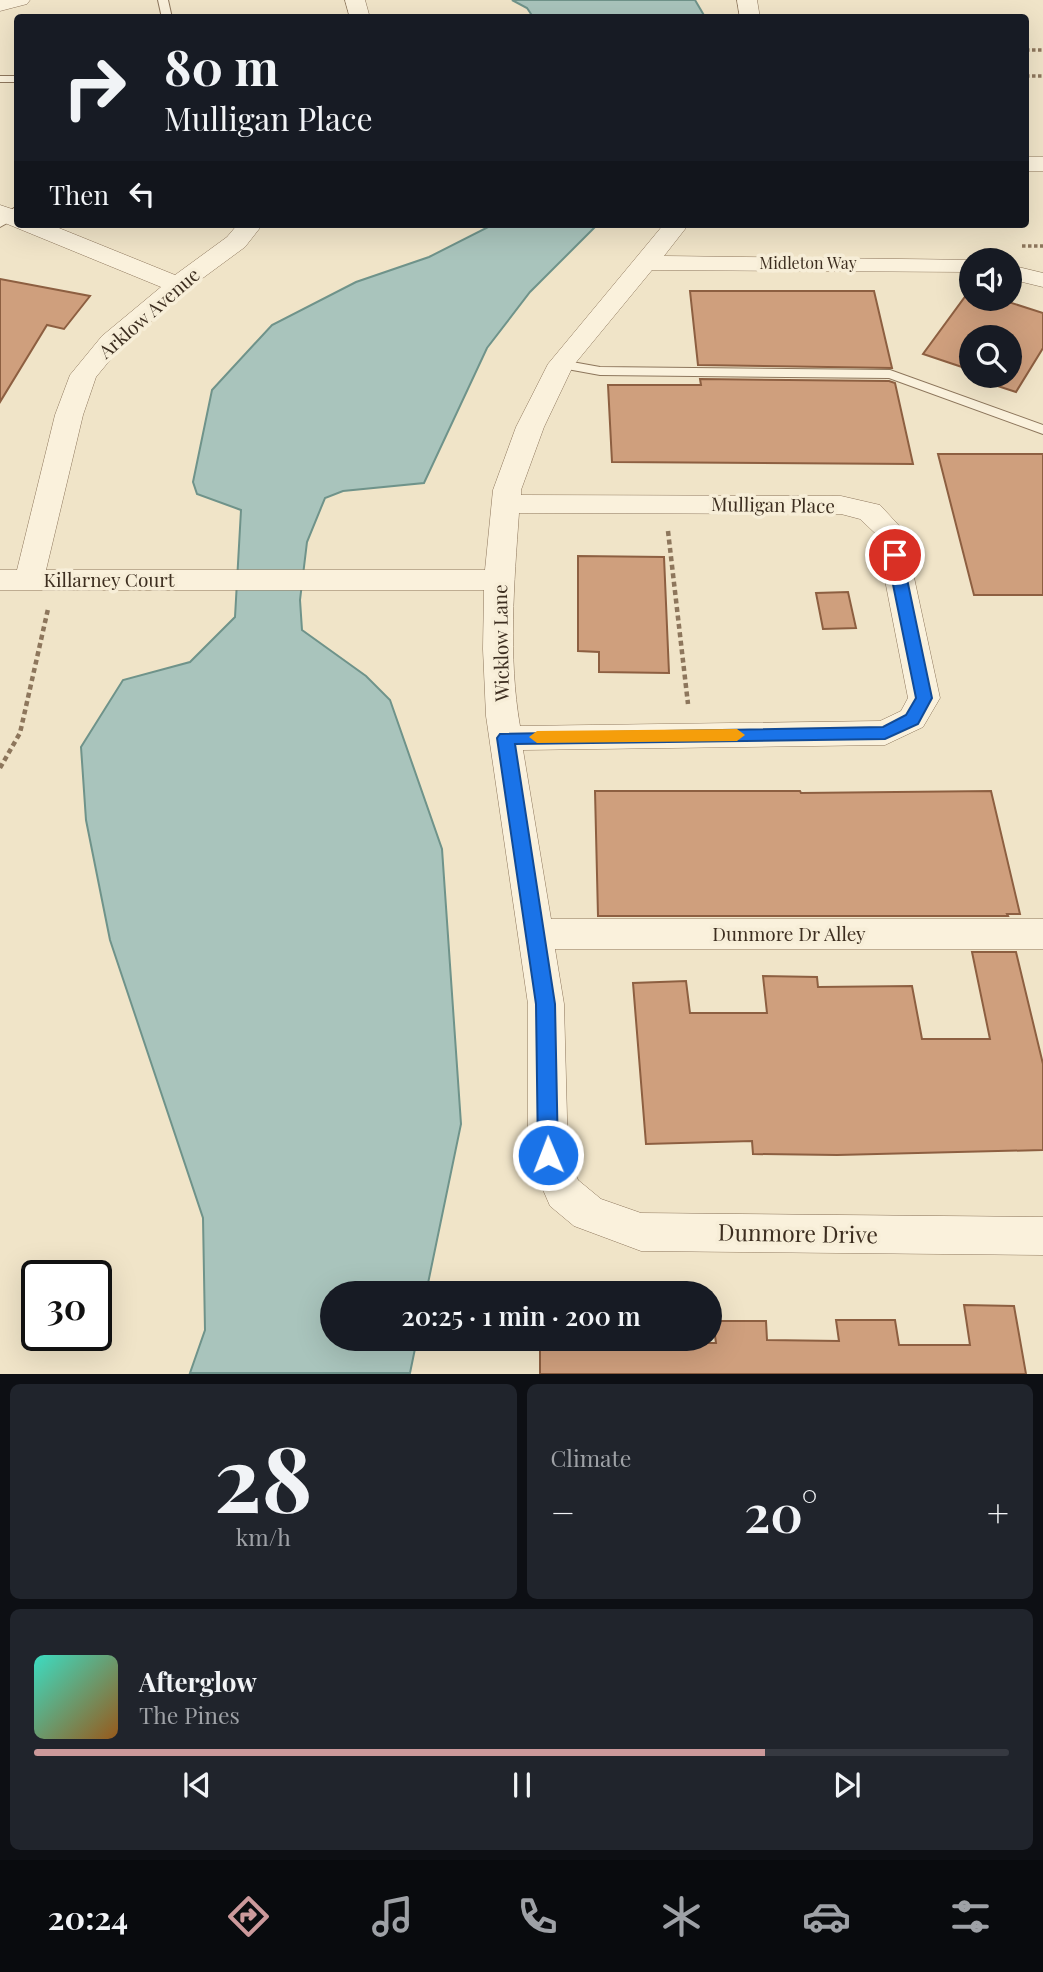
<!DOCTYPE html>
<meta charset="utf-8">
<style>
:root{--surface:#171b24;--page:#20242c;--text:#f1f3f6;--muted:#9ea1a6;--line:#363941;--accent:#cc999b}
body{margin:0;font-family:"Playfair Display",serif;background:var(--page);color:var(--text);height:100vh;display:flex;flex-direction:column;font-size:26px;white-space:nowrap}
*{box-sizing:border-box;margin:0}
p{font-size:23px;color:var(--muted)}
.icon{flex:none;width:38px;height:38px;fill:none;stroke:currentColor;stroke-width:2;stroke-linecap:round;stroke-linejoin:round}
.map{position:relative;height:1374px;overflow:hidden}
.drawer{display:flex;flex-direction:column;gap:10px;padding:10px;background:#0d0f14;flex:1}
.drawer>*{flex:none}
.banner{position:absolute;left:14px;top:14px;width:1015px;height:214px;border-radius:7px;box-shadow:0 7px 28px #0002;background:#171b24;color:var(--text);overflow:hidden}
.controls{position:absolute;left:959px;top:248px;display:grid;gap:14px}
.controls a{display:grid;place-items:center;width:63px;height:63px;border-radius:50%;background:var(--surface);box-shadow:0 7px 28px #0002;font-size:35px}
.speed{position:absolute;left:21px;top:1260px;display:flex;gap:14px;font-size:35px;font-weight:700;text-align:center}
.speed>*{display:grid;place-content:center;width:91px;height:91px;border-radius:50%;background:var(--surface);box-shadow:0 7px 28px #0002;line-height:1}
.speed .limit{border:4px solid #111;border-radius:10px;background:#fff;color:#111}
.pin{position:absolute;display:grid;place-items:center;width:60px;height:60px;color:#fff;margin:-30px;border:4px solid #fff;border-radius:50%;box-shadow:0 2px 7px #0007}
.me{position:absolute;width:77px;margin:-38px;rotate:359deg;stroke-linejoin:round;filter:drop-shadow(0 0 5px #0008)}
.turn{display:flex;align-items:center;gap:24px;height:147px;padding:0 35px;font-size:32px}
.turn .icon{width:91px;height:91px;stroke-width:2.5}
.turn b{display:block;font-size:49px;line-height:60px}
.then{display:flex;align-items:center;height:66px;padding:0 35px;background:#0003;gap:14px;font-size:26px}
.big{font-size:52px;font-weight:600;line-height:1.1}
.drawer .card{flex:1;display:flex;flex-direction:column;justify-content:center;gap:10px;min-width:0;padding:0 24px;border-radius:10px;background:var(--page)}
.drawer .dial{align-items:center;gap:0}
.dial b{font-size:91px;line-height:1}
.song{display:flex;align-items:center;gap:21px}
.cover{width:84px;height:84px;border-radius:10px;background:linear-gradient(135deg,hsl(170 70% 55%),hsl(30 70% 35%))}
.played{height:7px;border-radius:4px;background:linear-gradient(90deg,var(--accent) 75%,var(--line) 75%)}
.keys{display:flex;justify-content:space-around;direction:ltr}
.heat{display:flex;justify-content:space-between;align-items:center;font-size:38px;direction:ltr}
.drawer .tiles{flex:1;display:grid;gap:10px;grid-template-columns:1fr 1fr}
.card:last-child{grid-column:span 2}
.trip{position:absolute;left:320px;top:1281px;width:402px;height:70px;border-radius:35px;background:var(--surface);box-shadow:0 7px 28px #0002;font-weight:600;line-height:70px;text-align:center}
.tabs{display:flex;height:112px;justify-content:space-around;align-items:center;background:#090b0e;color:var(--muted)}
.tabs .icon{width:49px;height:49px}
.tabs .active{color:var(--accent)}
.tabs b{font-size:32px;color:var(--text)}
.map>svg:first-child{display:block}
.water{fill:#a9c4bc;stroke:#6f938a;stroke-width:2}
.building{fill:#cf9f7d;stroke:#8d5f41;stroke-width:2}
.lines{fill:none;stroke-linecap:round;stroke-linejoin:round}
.lane-casing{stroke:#8d765c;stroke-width:2}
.street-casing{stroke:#8d765c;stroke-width:1}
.path-far1{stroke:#8d765c;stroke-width:3.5;stroke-dasharray:3.5 2.5;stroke-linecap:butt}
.path{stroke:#8d765c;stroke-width:4.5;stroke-dasharray:5 3.5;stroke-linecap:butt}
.lane{fill:#faf1dc;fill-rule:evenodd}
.street{fill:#faf1dc;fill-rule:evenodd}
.route{fill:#1a73e8;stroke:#114b97;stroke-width:2}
.slow{fill:#f59e0b}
.labels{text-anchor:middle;stroke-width:7;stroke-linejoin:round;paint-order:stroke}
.far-street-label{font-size:16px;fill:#3d2e20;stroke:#f7eed8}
.street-label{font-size:19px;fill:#3d2e20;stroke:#f7eed8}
.near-street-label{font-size:23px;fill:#3d2e20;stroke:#f7eed8}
</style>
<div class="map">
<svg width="1043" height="1374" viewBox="0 0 1043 1374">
<rect width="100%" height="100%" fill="#f0e4c8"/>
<!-- water -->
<path class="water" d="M 512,0 L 695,0 L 705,17 L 533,17 L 527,8 Z
M 494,224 L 598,224 L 530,292 L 487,348 L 424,483 L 343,491 L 325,498 L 307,542 L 300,600 L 302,630 L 366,676 L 390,700 L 442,849 L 461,1124 L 426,1293 L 332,1293 L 332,1339 L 417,1339 L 410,1373 L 190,1373 L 205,1330 L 203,1218 L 110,940 L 86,820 L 81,747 L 123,680 L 190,662 L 235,617 L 241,510 L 197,494 L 193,482 L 212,390 L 272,325 L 356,282 L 429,257 Z"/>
<!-- building -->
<path class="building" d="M 0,279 L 90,296 L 64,329 L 47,325 L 0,402 Z
M 690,291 L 874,291 L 892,368 L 698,365 Z
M 967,294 L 971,295 L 971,299 L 999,299 L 1043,313 L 1043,348 L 1016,392 L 979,380 L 981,376 L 1010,376 L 1010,338 L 971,338 L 971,370 L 923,354 Z
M 700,379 L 889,381 L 895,383 L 913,464 L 612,462 L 608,385 L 701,385 Z
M 938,454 L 1043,454 L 1043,595 L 974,595 Z
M 578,556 L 664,557 L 669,673 L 599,672 L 599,652 L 578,651 Z
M 848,592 L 856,628 L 823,629 L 816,593 Z
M 595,791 L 800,791 L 801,793 L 991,791 L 1020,914 L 1007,914 L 1008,916 L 598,916 Z
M 972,952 L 1016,952 L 1043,1064 L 1043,1150 L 837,1155 L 753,1154 L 752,1141 L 646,1144 L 633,983 L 686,981 L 690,1013 L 767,1013 L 763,976 L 817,977 L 818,987 L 912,986 L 922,1039 L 990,1039 Z
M 964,1305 L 1014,1306 L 1026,1374 L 540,1374 L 540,1339 L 644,1339 L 644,1343 L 716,1343 L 713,1321 L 766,1321 L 767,1340 L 839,1341 L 836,1320 L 895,1320 L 899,1345 L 970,1345 Z"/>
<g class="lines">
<!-- lane casing -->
<g class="lane-casing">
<path id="lane" d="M 158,0 L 168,0 L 172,18 L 162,18 Z
M 0,76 L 18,76 L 18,82 L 0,82 Z
M 14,208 L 18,208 L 18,217 L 0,227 L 0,218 Z
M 561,360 L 600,367 L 890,370 L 1043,425 L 1043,434 L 889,378 L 600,375 L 556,367 L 556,361 Z"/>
</g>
<!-- street casing -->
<g class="street-casing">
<path id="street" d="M 0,0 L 30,0 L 27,4 L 0,11 Z
M 345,0 L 365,0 L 370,18 L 350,18 Z
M 737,0 L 757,0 L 760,18 L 740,18 Z
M 1026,157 L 1043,157 L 1043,171 L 1026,171 Z
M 0,205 L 18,211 L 18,224 L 49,224 L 175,275 L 227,237 L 238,224 L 263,224 L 245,247 L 192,286 L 120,348 L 96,377 L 83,415 L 46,570 L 485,570 L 493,490 L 516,427 L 548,364 L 664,224 L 689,224 L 664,256 L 980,260 L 971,261 L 971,272 L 652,270 L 573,366 L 544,427 L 521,490 L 521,495 L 841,496 L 880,505 L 904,531 L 940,698 L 923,727 L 885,745 L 523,750 L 551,919 L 1043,919 L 1043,949 L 555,949 L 564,1004 L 568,1155 L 578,1180 L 601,1199 L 641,1213 L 1043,1217 L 1043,1255 L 641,1251 L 574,1226 L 550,1206 L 528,1155 L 528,1004 L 486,716 L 483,649 L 484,590 L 0,590 L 0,570 L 17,570 L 55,415 L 70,375 L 102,336 L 161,287 L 0,221 ZM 519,513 L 841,514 L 860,519 L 876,534 L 908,698 L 901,711 L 880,721 L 520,726 C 508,656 514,584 519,513 Z
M 1010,265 L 1043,273 L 1043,287 L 1010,279 Z"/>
</g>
<!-- path-far1 -->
<path class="path-far1" d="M 1026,50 L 1043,50
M 1026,76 L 1043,76
M 1022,246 L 1043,246"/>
<!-- path -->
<path class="path" d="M 668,531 L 688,704
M 0,768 L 20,733 L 48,609"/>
<!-- lane -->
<use href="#lane" class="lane"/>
<!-- street -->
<use href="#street" class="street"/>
</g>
<!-- route -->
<path class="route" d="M 895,550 L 902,555 L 932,698 L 918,724 L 885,739 L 515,744 L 555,1004 L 558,1155 L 555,1161 L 548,1164 L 541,1161 L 538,1155 L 536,1004 L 497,738 L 500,734 L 883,727 L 906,715 L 916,698 L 887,555 Z"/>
<!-- slow -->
<path class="slow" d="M 737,729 L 745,735 L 737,741 L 537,743 L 529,737 L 537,731 Z"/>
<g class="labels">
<!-- far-street labels -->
<g class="far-street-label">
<text x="808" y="269">Midleton Way</text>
</g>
<!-- street labels -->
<g class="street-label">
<text transform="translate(149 313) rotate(-41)" y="7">Arklow Avenue</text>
<text transform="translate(773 505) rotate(1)" y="7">Mulligan Place</text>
<text x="109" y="587">Killarney Court</text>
<text transform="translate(501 643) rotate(-91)" y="7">Wicklow Lane</text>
<text x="789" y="941">Dunmore Dr Alley</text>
</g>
<!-- near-street labels -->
<g class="near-street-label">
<text transform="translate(798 1234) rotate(1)" y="8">Dunmore Drive</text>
</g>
</g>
</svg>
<div class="controls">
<a><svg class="icon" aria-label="sound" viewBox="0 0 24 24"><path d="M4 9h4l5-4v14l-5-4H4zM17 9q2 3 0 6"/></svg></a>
<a><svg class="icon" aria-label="search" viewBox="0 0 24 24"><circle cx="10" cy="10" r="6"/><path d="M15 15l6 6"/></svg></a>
</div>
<div class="speed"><div class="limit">30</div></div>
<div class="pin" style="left:895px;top:555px;background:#d93025"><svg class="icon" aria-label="arrive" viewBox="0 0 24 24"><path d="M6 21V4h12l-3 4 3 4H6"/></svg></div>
<svg class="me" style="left:548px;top:1155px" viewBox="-20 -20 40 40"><circle r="17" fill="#1a73e8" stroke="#fff" stroke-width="3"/><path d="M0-11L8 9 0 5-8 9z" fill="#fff"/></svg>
<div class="trip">20:25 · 1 min · 200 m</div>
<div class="banner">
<div class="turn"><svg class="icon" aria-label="right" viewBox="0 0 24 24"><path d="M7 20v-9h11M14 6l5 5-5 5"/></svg><div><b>80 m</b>Mulligan Place</div></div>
<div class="then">Then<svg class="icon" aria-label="left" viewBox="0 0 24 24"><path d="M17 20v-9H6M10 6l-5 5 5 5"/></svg></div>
</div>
</div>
<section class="drawer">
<div class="tiles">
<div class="card dial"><b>28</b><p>km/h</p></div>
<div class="card"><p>Climate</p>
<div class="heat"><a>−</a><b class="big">20°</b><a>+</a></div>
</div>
<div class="card">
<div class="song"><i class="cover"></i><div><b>Afterglow</b><p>The Pines</p></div></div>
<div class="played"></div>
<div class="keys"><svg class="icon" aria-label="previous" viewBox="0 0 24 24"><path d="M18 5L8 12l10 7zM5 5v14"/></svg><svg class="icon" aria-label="pause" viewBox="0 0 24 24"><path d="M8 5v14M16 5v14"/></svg><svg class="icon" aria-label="next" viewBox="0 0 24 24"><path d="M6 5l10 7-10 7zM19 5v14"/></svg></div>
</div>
</div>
</section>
<nav class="tabs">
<b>20:24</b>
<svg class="icon active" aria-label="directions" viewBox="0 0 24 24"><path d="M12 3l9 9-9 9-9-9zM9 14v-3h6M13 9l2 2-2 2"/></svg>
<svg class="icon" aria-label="music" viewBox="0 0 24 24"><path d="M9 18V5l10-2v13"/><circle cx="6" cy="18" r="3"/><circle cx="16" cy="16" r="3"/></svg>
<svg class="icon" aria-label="phone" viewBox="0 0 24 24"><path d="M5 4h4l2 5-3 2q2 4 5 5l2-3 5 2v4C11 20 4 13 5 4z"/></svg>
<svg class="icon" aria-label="climate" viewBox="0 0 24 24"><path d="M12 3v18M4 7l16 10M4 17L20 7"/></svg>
<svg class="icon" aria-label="car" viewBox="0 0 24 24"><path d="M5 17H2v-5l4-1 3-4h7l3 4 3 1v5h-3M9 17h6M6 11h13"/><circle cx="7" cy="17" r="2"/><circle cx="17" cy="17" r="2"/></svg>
<svg class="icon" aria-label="filters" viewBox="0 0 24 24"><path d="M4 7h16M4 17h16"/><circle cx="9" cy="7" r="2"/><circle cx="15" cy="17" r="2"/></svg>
</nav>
